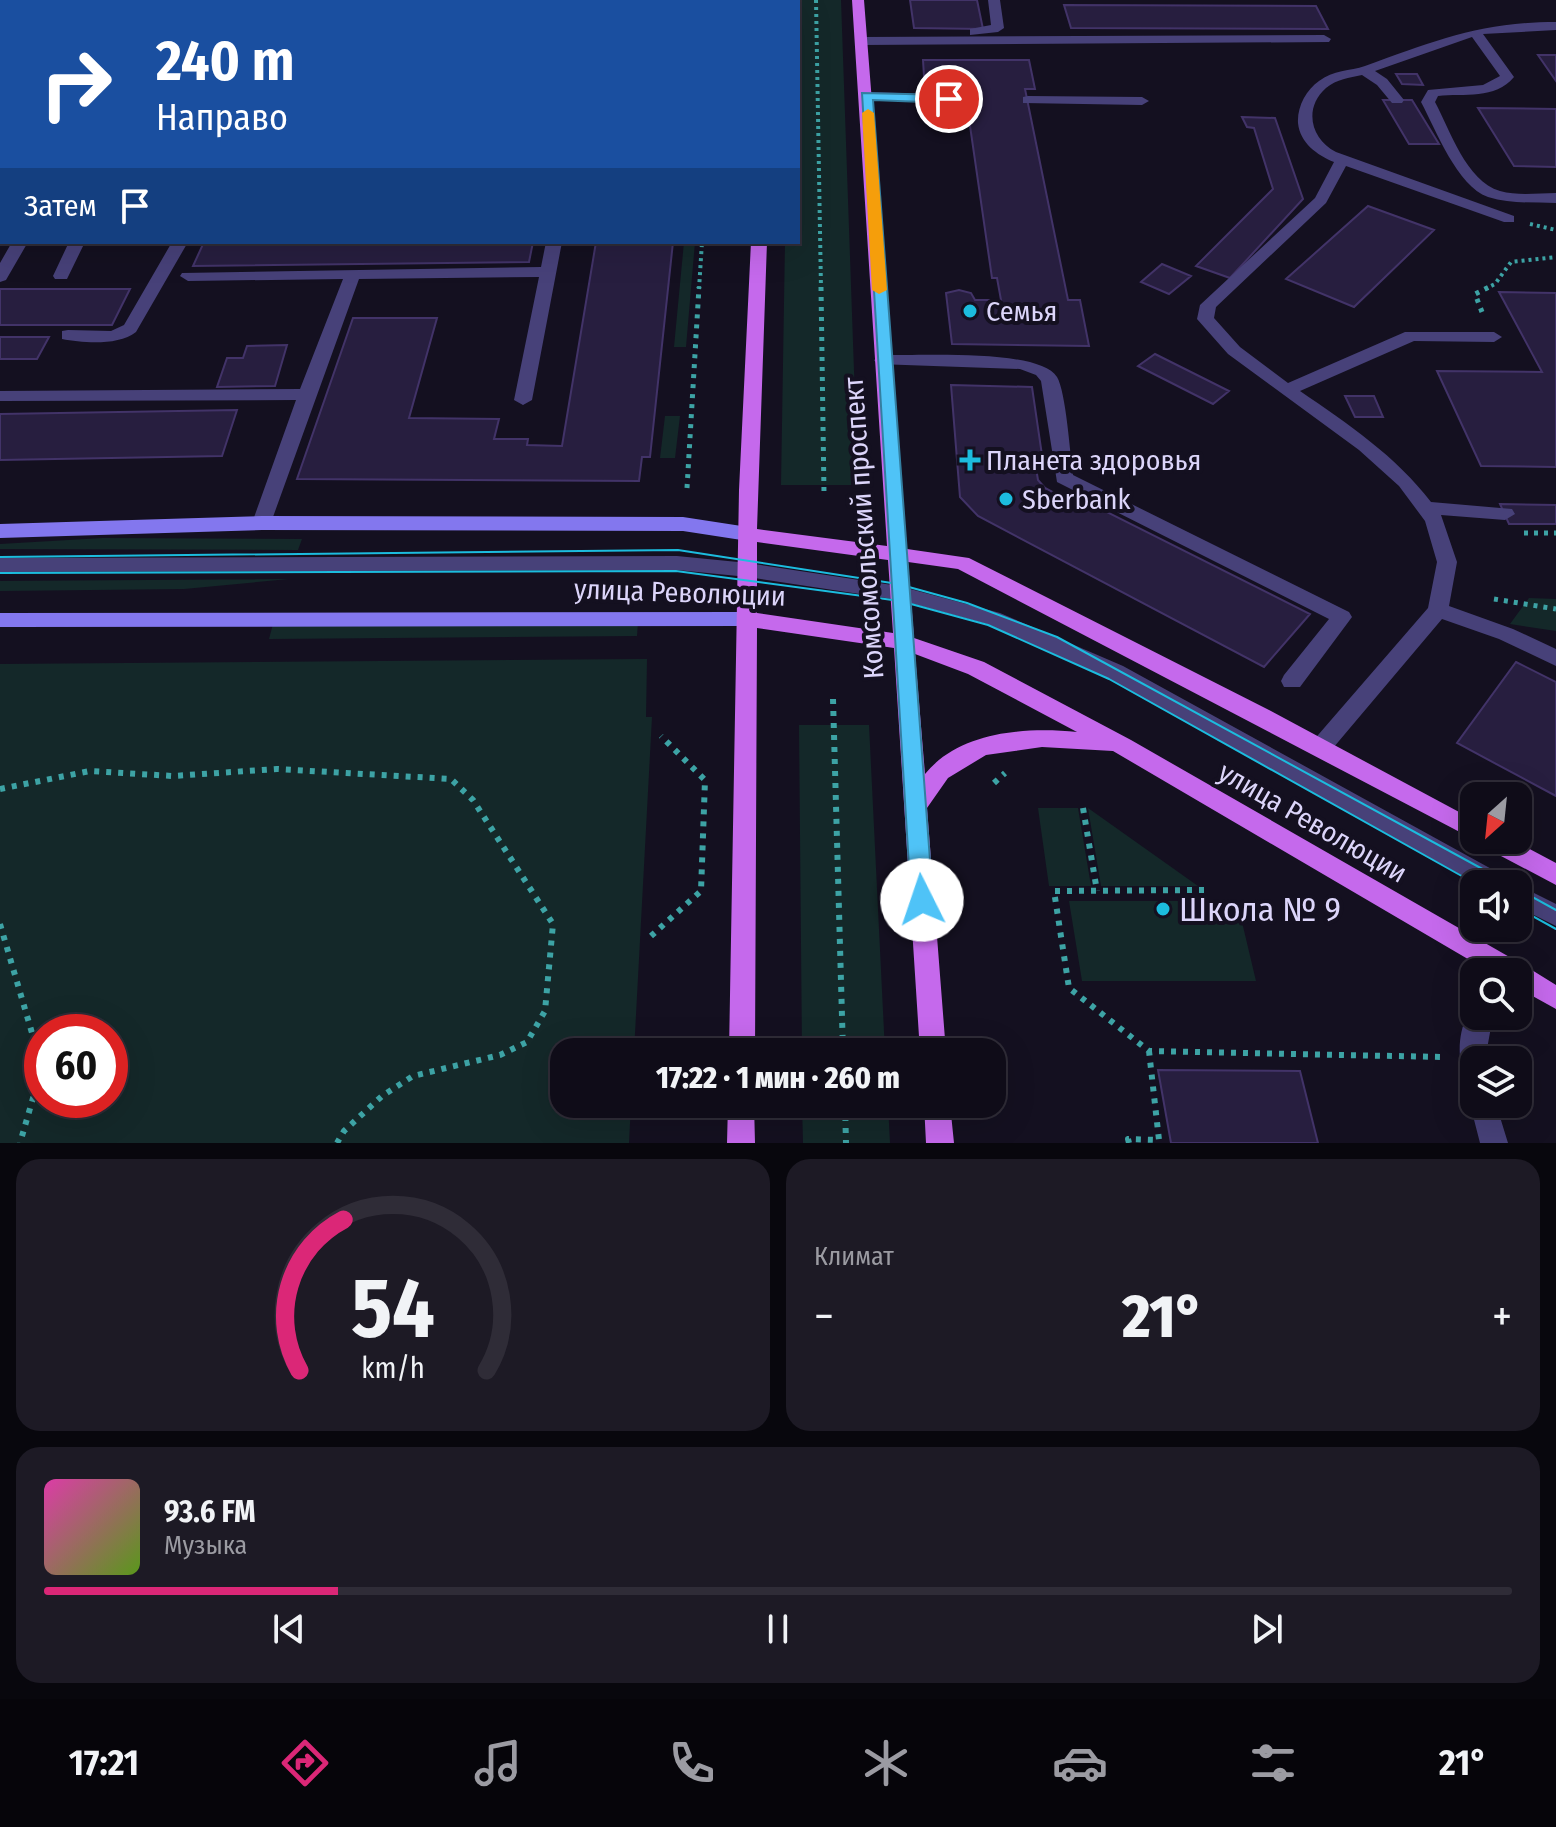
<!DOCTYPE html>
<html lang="ru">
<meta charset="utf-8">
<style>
:root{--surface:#0f0c18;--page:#1d1a25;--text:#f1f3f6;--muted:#9b9ba2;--line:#2f2c37;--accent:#db2777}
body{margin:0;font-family:"Fira Sans Condensed",sans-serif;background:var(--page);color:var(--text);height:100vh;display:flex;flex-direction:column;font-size:30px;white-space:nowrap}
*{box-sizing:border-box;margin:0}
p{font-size:26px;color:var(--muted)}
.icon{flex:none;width:44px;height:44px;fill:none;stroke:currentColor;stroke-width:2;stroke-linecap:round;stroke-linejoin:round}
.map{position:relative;height:1143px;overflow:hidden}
.sheet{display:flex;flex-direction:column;gap:16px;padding:16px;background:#08070d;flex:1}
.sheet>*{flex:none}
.top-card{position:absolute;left:0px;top:0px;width:800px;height:244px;box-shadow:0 8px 32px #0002,0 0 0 2px var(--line);background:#1a4fa0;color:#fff;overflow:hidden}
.needle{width:52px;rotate:207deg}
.fabs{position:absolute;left:1460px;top:782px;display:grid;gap:16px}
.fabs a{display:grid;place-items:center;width:72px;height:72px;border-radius:16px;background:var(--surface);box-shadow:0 8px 32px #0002,0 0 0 2px var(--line);font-size:40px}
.speed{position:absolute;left:24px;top:1014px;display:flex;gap:16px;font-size:40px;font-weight:700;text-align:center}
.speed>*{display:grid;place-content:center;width:104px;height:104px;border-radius:50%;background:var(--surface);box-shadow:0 8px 32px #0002,0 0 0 2px var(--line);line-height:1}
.speed .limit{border:12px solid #d22;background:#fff;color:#111}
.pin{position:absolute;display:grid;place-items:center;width:68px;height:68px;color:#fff;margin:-34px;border:4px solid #fff;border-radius:50%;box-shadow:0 2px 8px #0007}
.me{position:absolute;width:88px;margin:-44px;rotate:356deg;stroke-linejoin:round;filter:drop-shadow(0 0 6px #0008)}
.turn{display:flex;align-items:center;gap:28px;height:168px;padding:0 24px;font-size:36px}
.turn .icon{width:104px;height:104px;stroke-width:2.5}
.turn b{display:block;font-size:56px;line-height:68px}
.then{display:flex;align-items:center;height:76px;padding:0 24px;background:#0003;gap:16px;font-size:30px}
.big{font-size:60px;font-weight:800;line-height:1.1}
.sheet .tile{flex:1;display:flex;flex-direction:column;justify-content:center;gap:12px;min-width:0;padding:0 28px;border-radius:24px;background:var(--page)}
.sheet .dial{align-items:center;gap:0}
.dial svg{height:208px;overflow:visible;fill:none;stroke:var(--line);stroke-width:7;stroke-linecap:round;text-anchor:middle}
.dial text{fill:var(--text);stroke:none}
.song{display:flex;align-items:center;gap:24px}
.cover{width:96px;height:96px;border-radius:12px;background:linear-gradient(135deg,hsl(320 70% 55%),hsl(90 70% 35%))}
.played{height:8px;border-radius:4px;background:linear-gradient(90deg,var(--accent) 20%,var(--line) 20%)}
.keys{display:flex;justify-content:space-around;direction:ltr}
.heat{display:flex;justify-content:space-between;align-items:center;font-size:44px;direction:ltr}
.sheet .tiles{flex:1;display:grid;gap:16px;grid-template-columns:1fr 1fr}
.tile:last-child{grid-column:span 2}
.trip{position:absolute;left:550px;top:1038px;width:456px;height:80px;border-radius:24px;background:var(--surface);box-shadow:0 8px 32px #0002,0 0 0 2px var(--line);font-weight:800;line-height:80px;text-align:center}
.tab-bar{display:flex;height:128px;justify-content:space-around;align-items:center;background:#06050a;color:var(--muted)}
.tab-bar .icon{width:56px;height:56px}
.tab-bar .active{color:var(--accent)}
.tab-bar b{font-size:36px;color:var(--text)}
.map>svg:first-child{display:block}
.green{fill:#142829;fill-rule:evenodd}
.building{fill:#271e3f;stroke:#423368;stroke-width:2}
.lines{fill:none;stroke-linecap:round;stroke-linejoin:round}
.path-far2{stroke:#3da3a5;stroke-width:4;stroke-dasharray:3 4;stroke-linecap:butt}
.path-far1{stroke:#3da3a5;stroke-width:5;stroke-dasharray:4 6;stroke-linecap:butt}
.path{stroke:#3da3a5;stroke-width:6;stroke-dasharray:5 7;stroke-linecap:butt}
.service{fill:#474179;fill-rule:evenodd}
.minor{fill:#474179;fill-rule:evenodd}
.secondary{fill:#8377ee;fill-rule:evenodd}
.primary{fill:#c569ec;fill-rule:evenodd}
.tram{stroke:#1cbcde;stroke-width:2}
.route{fill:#4fc3f7;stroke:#337fa1;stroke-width:2}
.slow{fill:#f59e0b}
.poi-dot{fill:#1cbcde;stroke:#141020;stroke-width:3}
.labels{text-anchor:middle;stroke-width:8;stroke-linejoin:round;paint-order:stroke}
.poi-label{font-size:28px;fill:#dcd5fa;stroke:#141020;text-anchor:start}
.street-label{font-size:28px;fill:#dcd5fa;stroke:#141020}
.near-poi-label{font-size:34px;fill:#dcd5fa;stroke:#141020;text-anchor:start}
</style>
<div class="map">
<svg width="1556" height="1143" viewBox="0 0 1556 1143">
<rect width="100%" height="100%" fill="#141020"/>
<!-- green -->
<path class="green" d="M 66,0 L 425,0 L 62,2 Z
M 790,0 L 841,0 L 858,485 L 781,485 L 785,242 L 798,242 L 798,2 Z
M 684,242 L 695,242 L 686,347 L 674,347 Z
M 665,416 L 680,416 L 675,458 L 660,458 Z
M 103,538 L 302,539 L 298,550 L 0,549 L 0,544 Z
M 289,579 L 184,589 L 0,591 L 0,581 Z
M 1529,598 L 1556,599 L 1556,631 L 1510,624 Z
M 638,622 L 637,636 L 269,639 L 273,624 Z
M 647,659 L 646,717 L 652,717 L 634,1052 L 564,1052 L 564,1104 L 631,1104 L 629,1143 L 0,1143 L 0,664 ZM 110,1032 L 110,1100 L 42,1100 L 42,1032 Z
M 799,725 L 869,725 L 885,1052 L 802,1052 Z
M 1038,808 L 1078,808 L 1091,886 L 1049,886 Z
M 1088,808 L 1198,886 L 1101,886 Z
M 1069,901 L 1237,901 L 1256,981 L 1082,981 Z
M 802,1104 L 888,1104 L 890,1143 L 803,1143 Z"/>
<!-- building -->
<path class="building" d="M 910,0 L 977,0 L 983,29 L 914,28 Z
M 1064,5 L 1316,6 L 1328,29 L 1071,28 Z
M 1538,55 L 1556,55 L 1556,81 Z
M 923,60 L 1029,60 L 1035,89 L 1025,89 L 1068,300 L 1080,300 L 1089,346 L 952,344 L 946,293 L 959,290 L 971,293 L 975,300 L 1001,300 L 997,278 L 992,278 L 967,105 L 972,105 L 970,89 L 948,89 L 946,94 L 936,96 L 925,92 Z
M 1396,74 L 1417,74 L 1423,85 L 1402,84 Z
M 1383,100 L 1412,100 L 1439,144 L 1409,144 Z
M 1478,108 L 1556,109 L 1556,167 L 1514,166 Z
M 1242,117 L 1275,118 L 1303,199 L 1230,278 L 1196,266 L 1273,189 L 1254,128 L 1247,127 Z
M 1368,206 L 1434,230 L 1354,307 L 1286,279 Z
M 204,242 L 533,242 L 529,262 L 193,266 Z
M 596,242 L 673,242 L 650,457 L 642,457 L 639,481 L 297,479 L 353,318 L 437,318 L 409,418 L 499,419 L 494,439 L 528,439 L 527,445 L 562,446 Z
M 1162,264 L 1191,276 L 1169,294 L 1141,282 Z
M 0,289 L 130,289 L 112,325 L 0,325 Z
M 1499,292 L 1556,293 L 1556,467 L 1481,466 L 1437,371 L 1542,372 Z
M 0,337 L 49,337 L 37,359 L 0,359 Z
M 287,345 L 275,386 L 217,387 L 227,358 L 243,358 L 247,346 Z
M 1155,354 L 1229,391 L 1213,404 L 1138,366 Z
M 951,385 L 1032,387 L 1043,462 L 1035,462 L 1038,480 L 1045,488 L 1069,501 L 1075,496 L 1310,614 L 1264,667 L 978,516 L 960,497 Z
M 1345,396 L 1374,396 L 1383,417 L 1355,417 Z
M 237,410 L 222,456 L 0,460 L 0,414 Z
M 1500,504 L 1556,505 L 1556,524 L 1509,524 Z
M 1516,662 L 1556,682 L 1556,796 L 1457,743 Z
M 1158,1070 L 1300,1071 L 1318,1143 L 1171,1143 Z"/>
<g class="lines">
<!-- path-far2 -->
<path class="path-far2" d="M 816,0 L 821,289
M 1530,224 L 1556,230
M 699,289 L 702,242
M 1485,289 L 1495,284 L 1511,262 L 1556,257"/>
<!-- path-far1 -->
<path class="path-far1" d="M 821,287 L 824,493
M 1482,312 L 1475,294 L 1489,287
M 687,488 L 699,287
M 1524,533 L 1556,533
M 1494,599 L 1556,609"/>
<!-- path -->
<path class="path" d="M 833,699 L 843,1052
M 994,783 L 1005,773
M 0,789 L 90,771 L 173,776 L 277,769 L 451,779 L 473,800 L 553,924 L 545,1011 L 527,1042 L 500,1055 L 413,1076 L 382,1096 L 344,1131 L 337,1143
M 1083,808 L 1097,891
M 1204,890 L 1054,891 L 1069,988 L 1149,1051 L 1442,1057
M 0,924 L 42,1067 L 20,1143
M 651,936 L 701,891 L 705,780 L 661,736
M 845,1104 L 846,1143
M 1129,1143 L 1128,1139 L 1159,1140 L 1149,1051"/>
<!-- service -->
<path class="service" d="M 988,0 L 1000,0 L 1004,28 L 998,32 L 970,35 L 970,29 L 991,25 Z
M 1556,22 L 1556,30 L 1483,34 L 1514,77 C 1495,100 1464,93 1438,96 L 1435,102 C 1450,130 1466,181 1500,191 C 1518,196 1538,193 1556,193 L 1556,203 C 1533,202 1510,204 1488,197 C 1457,186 1436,130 1421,102 L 1428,90 L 1483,85 L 1500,76 L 1472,37 L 1375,71 L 1387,79 L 1404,100 L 1402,103 L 1392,103 L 1377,85 L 1362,75 C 1349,78 1337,79 1326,88 C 1303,108 1311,140 1336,152 L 1514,216 L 1514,222 L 1504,222 L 1346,166 L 1326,203 L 1216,307 L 1214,318 L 1240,347 L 1288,383 L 1405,332 L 1494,332 L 1502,337 L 1494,342 L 1414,341 L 1300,391 C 1348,424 1396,456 1431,502 L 1512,509 L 1515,514 L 1505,520 L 1441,515 L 1457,562 L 1449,606 L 1513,629 L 1556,649 L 1556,666 L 1499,639 L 1442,619 L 1328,754 L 1320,757 L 1312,754 L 1309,748 L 1312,742 L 1428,608 L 1437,562 L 1425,521 L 1399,486 L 1359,450 L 1228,354 L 1197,319 L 1200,305 L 1315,198 L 1334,162 C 1317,155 1300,143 1298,123 C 1297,107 1306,90 1319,81 C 1333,70 1350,71 1365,66 C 1435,41 1480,22 1556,22 Z
M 1324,35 L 1331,39 L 1329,42 L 862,45 L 855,41 L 862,37 Z
M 0,58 L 2,58 L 2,66 L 0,66 Z
M 867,92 L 971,95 L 978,99 L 971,103 L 862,99 L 860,96 Z
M 1028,96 L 1142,97 L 1149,101 L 1142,105 L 1023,103 L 1023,97 Z
M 12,242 L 28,242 L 6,280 L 0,282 L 0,263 Z
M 69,242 L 85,242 L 67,279 L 55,279 L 53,276 Z
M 172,242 L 188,242 L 136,332 C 118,346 83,343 62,339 L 62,331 L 68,330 L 111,331 L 124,325 Z
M 546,242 L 562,242 L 532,400 L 523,405 L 514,400 L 539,277 L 359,279 L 269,528 L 255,528 L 252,523 L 296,400 L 0,401 L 0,391 L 300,389 L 343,279 L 188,281 L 180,276 L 182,273 L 541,267 Z
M 883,355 C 918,356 1039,348 1057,377 C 1066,392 1070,454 1073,475 L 1349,612 L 1352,617 L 1300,687 L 1284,687 L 1281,681 L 1284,675 L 1329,619 L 1057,482 L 1041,381 L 1036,375 L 1020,369 L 877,364 L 874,360 Z
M 677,556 L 748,563 L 899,586 L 1000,613 L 1123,666 L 1506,877 L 1510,884 L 1477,884 L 1107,678 L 987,624 L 899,600 L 748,577 L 677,570 L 0,572 L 0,558 Z
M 1518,885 L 1556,904 L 1556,926 L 1518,907 Z
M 1474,1007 L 1474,1016 L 1493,1016 L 1485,1060 L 1474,1060 L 1474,1081 L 1465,1078 C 1456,1058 1458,1022 1474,1007 Z
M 1474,1095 L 1474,1104 L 1496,1104 L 1508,1143 L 1480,1143 L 1470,1104 Z"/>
<!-- minor -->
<path class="minor" d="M 0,187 L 2,187 L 2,197 L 0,197 Z"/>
<!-- secondary -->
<path class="secondary" d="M 262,516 L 683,517 L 748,527 L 758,534 L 748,541 L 683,531 L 262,530 L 0,538 L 0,524 Z
M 746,612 L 756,619 L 746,626 L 0,627 L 0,613 Z"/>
<!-- primary -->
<path class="primary" d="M 762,0 L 774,0 L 774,2 L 762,2 Z
M 852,0 L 864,0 L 907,549 L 969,558 L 1269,710 L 1474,820 L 1475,840 L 958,569 L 908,562 L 914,638 L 984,662 L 1131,740 L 1527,967 L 1556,985 L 1556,1009 L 1518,988 L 1518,972 L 1490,972 L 1113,751 L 1042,747 L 986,755 L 948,778 L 927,808 L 946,1052 L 920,1052 L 894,648 L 757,628 L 755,1052 L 729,1052 L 739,490 L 751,242 L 767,242 L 757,529 L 887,546 ZM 757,542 L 888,560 L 893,633 L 757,613 ZM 915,654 L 968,674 L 1077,732 C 1026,727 960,731 925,774 Z
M 1480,840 L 1513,840 L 1556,863 L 1556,885 L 1484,847 Z
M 728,1104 L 754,1104 L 755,1143 L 727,1143 Z
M 924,1104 L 950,1104 L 954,1143 L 926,1143 Z"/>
<!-- tram -->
<path class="tram" d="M 0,557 L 678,550 L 898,584 L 967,603 L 1057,637 L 1510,884
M 0,573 L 676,571 L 900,601 L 988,625 L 1109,679 L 1476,884
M 1518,889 L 1556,910
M 1518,908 L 1556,929"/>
</g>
<!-- route -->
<path class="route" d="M 862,93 L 949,95 L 956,99 L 949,103 L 873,100 L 933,900 L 930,906 L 914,906 L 911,900 Z"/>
<!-- slow -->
<path class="slow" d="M 868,109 L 874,113 L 887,290 L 879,294 L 872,290 L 862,113 Z"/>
<!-- markers -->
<g class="poi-dot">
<circle cx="970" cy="311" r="8"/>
<path d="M966 448h8v8h8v8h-8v8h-8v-8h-8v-8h8z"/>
<circle cx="1006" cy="499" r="8"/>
<circle cx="1163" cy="909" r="8"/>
</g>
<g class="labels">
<!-- poi labels -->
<g class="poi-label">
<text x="986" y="321">Семья</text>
<text x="986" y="470">Планета здоровья</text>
<text x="1022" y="509">Sberbank</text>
</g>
<!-- street labels -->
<g class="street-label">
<text transform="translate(863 528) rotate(-94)" y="10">Комсомольский проспект</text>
<text transform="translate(680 592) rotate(2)" y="10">улица Революции</text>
<text transform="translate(1313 822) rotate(30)" y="10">улица Революции</text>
</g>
<!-- near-poi labels -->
<g class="near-poi-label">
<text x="1179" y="921">Школа № 9</text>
</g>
</g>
</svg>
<div class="fabs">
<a><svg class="needle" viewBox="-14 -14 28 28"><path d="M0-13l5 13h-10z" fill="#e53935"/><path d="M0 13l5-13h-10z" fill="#9b9ba2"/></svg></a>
<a><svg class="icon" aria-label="sound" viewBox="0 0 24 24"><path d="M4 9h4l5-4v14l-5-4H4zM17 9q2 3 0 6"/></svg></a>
<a><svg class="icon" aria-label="search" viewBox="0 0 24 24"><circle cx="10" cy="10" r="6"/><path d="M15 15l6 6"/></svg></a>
<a><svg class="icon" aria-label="layers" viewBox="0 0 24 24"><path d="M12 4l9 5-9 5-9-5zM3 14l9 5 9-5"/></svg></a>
</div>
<div class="speed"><div class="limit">60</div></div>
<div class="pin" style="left:949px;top:99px;background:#d93025"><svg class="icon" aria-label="arrive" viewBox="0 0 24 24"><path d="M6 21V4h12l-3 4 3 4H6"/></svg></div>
<svg class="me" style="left:922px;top:900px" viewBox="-20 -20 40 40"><circle r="19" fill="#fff"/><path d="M0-13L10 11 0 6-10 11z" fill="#4fc3f7"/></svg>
<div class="trip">17:22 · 1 мин · 260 m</div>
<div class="top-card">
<div class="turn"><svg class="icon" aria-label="right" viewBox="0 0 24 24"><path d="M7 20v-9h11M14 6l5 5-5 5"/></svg><div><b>240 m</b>Направо</div></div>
<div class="then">Затем<svg class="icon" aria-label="arrive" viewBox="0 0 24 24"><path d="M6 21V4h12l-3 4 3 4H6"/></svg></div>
</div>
</div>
<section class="sheet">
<div class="tiles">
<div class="tile dial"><svg viewBox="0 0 100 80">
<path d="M14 69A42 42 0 1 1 86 69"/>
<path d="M14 69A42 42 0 0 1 31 11" stroke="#db2777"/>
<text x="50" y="56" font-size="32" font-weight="700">54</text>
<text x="50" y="72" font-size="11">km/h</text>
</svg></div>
<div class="tile"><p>Климат</p>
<div class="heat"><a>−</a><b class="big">21°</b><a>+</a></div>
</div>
<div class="tile">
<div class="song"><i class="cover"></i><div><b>93.6 FM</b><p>Музыка</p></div></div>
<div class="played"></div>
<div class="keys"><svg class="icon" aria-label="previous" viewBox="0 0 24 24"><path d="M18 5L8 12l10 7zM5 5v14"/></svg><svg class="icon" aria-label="pause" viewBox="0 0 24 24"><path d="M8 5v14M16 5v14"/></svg><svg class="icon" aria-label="next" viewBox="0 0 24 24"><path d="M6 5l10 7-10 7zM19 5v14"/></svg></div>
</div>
</div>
</section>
<nav class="tab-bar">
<b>17:21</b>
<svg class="icon active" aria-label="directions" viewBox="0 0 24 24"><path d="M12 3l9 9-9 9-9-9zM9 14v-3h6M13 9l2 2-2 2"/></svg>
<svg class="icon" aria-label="music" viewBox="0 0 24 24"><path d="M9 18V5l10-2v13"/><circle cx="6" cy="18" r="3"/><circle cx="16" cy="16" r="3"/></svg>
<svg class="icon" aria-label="phone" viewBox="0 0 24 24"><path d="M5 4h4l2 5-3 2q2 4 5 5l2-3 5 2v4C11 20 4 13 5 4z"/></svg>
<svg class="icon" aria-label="climate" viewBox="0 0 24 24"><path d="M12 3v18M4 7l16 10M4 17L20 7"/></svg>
<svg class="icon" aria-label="car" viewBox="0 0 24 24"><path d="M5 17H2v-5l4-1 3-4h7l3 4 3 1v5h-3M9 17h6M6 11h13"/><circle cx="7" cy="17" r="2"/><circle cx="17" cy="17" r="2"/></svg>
<svg class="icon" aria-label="filters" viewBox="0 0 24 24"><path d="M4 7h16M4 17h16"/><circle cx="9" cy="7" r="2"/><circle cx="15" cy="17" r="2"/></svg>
<b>21°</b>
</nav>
